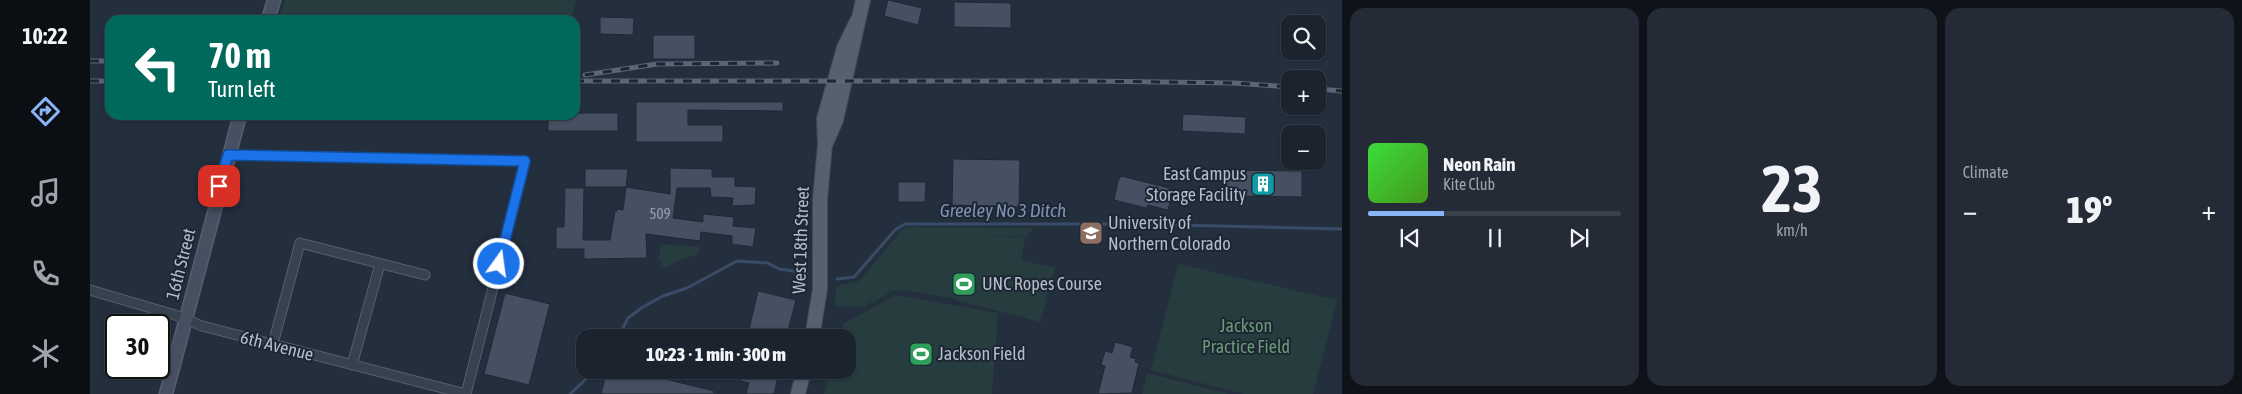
<!DOCTYPE html>
<meta charset="utf-8">
<style>
:root{--surface:#1b232e;--page:#242b36;--text:#f1f3f6;--muted:#a0a4aa;--line:#39404a;--accent:#8ab4f8}
body{margin:0;font-family:"Asap Condensed",sans-serif;background:var(--page);color:var(--text);height:100vh;display:flex;flex-direction:column;font-size:19px;white-space:nowrap}
*{box-sizing:border-box;margin:0}
p{font-size:16px;color:var(--muted)}
.icon{flex:none;width:28px;height:28px;fill:none;stroke:currentColor;stroke-width:2;stroke-linecap:round;stroke-linejoin:round}
.map{position:relative;flex:1;overflow:hidden}
.sheet{display:flex;flex-direction:column;gap:8px;padding:8px;background:#0f1319;width:900px}
.sheet>*{flex:none}
.guide{position:absolute;left:15px;top:15px;width:475px;height:105px;border-radius:15px;box-shadow:0 1px 4px #0004,0 0 0 1px var(--line);background:#00695c;color:#fff;overflow:hidden}
.fabs{position:absolute;left:1191px;top:15px;display:grid;gap:10px}
.fabs a{display:grid;place-items:center;width:45px;height:45px;border-radius:10px;background:var(--surface);box-shadow:0 1px 4px #0004,0 0 0 1px var(--line);font-size:25px}
.speed{position:absolute;left:15px;top:314px;display:flex;gap:10px;font-size:25px;font-weight:700;text-align:center}
.speed>*{display:grid;place-content:center;width:65px;height:65px;border-radius:50%;background:var(--surface);box-shadow:0 1px 4px #0004,0 0 0 1px var(--line);line-height:1}
.speed .limit{border:2px solid #111;border-radius:8px;background:#fff;color:#111}
.pin{position:absolute;display:grid;place-items:center;width:42px;height:42px;color:#fff;margin:-21px;border-radius:10px;box-shadow:0 2px 8px #0006}
.me{position:absolute;width:55px;margin:-28px;rotate:14deg;stroke-linejoin:round;filter:drop-shadow(0 0 4px #0008)}
.turn{display:flex;align-items:center;gap:18px;height:105px;padding:0 20px;font-size:22px}
.turn .icon{width:65px;height:65px;stroke-width:2.5}
.turn b{display:block;font-size:35px;line-height:42px}
.big{font-size:38px;font-weight:800;line-height:1.1}
.sheet .widget{flex:1;display:flex;flex-direction:column;justify-content:center;gap:8px;min-width:0;padding:0 18px;border-radius:15px;background:var(--page)}
.sheet .dial{align-items:center;gap:0}
.dial b{font-size:65px;line-height:1}
.song{display:flex;align-items:center;gap:15px}
.cover{width:60px;height:60px;border-radius:8px;background:linear-gradient(135deg,hsl(120 70% 55%),hsl(100 70% 35%))}
.played{height:5px;border-radius:2px;background:linear-gradient(90deg,var(--accent) 30%,var(--line) 30%)}
.keys{display:flex;justify-content:space-around;direction:ltr}
.heat{display:flex;justify-content:space-between;align-items:center;font-size:28px;direction:ltr}
.sheet .tiles{flex:1;display:grid;gap:8px;grid-template-columns:repeat(3,1fr)}
.trip{position:absolute;left:486px;top:329px;width:280px;height:50px;border-radius:15px;background:var(--surface);box-shadow:0 1px 4px #0004,0 0 0 1px var(--line);font-weight:800;line-height:50px;text-align:center}
main{display:flex;flex:1;min-height:0}
.menu{display:flex;flex-direction:column;width:90px;justify-content:space-around;align-items:center;background:#0b0e12;color:var(--muted)}
.menu .icon{width:35px;height:35px}
.menu .selected{color:var(--accent)}
.menu b{font-size:22px;color:var(--text)}
.map>svg:first-child{display:block}
.green{fill:#263c3f}
.lines{fill:none;stroke-linecap:round;stroke-linejoin:round}
.stream{stroke:#394c67;stroke-width:3}
.building{fill:#455162;stroke:#1f2835}
.minor-casing{stroke:#565f6c;stroke-width:11}
.secondary-casing{stroke:#565f6c;stroke-width:15}
.primary-casing{stroke:#414a57;stroke-width:16}
.minor{stroke:#38414e;stroke-width:9}
.secondary{stroke:#465061;stroke-width:12}
.primary{stroke:#56606e;stroke-width:14}
.rail-casing{stroke:#5a6575;stroke-width:5}
.rail{stroke:#1d2633;stroke-width:3;stroke-dasharray:9;stroke-linecap:butt}
.route-casing{stroke:#114b97;stroke-width:12}
.route{stroke:#1a73e8;stroke-width:9}
.labels{text-anchor:middle;stroke-width:4;stroke-linejoin:round;paint-order:stroke}
.number-label{font-size:15px;fill:#98a1af}
.poi-label{font-size:18px;fill:#b4bcc9;stroke:#1d2633;text-anchor:start}
.street-label{font-size:18px;fill:#b4bcc9;stroke:#1d2633}
.park-label{font-size:18px;fill:#6b9a76;stroke:#1d2633}
.water-label{font-size:19px;font-style:italic;fill:#7c92b1;stroke:#1d2633}
</style>
<main>
<nav class="menu">
<b>10:22</b>
<svg class="icon selected" aria-label="directions" viewBox="0 0 24 24"><path d="M12 3l9 9-9 9-9-9zM9 14v-3h6M13 9l2 2-2 2"/></svg>
<svg class="icon" aria-label="music" viewBox="0 0 24 24"><path d="M9 18V5l10-2v13"/><circle cx="6" cy="18" r="3"/><circle cx="16" cy="16" r="3"/></svg>
<svg class="icon" aria-label="phone" viewBox="0 0 24 24"><path d="M5 4h4l2 5-3 2q2 4 5 5l2-3 5 2v4C11 20 4 13 5 4z"/></svg>
<svg class="icon" aria-label="climate" viewBox="0 0 24 24"><path d="M12 3v18M4 7l16 10M4 17L20 7"/></svg>
</nav>
<div class="map">
<svg width="1252" height="394" viewBox="0 0 1252 394">
<rect width="100%" height="100%" fill="#242f3e"/>
<!-- green -->
<path class="green" d="M 195,0 L 486,0 L 481,20 L 188,20 Z
M 815,227 L 944,228 L 936,236 L 870,236 L 935,237 L 931,260 L 965,268 L 950,322 L 860,298 L 817,290 L 801,291 L 783,303 L 779,303 L 806,253 L 776,307 L 744,306 L 747,286 L 769,281 Z
M 571,244 L 609,247 L 608,254 L 592,259 L 576,268 L 570,267 L 572,261 L 568,260 Z
M 1088,264 L 1247,300 L 1223,394 L 1154,394 L 1061,370 Z
M 806,295 L 908,313 L 902,394 L 734,394 L 740,370 L 758,370 L 758,338 L 749,337 L 753,324 Z
M 1057,373 L 1139,394 L 1052,394 Z"/>
<g class="lines">
<!-- stream -->
<path class="stream" d="M 747,279 L 764,277 L 805,230 L 815,224 L 1040,224 L 1252,229
M 528,338 L 538,318 L 553,307 L 573,296 L 597,288 L 647,261 L 678,263 L 689,269 L 717,273
M 480,394 L 506,370"/>
</g>
<!-- building -->
<path class="building" d="M 798,0 L 832,8 L 828,25 L 794,16 Z
M 864,2 L 921,3 L 921,28 L 864,27 Z
M 510,17 L 544,18 L 543,35 L 510,34 Z
M 563,35 L 605,35 L 605,59 L 563,59 Z
M 546,102 L 693,102 L 693,111 L 598,110 L 598,125 L 633,125 L 633,142 L 546,142 Z
M 485,113 L 528,113 L 528,131 L 458,131 L 458,115 L 485,115 Z
M 1093,114 L 1156,117 L 1155,134 L 1092,131 Z
M 863,159 L 930,160 L 929,207 L 862,205 Z
M 580,168 L 622,169 L 622,177 L 645,177 L 645,186 L 666,187 L 665,205 L 642,206 L 643,198 L 621,197 L 620,188 L 587,188 L 583,218 L 613,222 L 613,214 L 644,217 L 643,226 L 666,228 L 663,247 L 642,244 L 642,236 L 611,232 L 610,241 L 556,234 L 557,258 L 494,259 L 494,249 L 466,249 L 466,227 L 474,227 L 475,188 L 494,188 L 493,240 L 520,240 L 525,211 L 526,212 L 527,209 L 533,210 L 536,187 L 495,187 L 495,169 L 538,169 L 536,187 L 580,194 Z
M 1135,170 L 1212,171 L 1212,197 L 1135,196 Z
M 1031,176 L 1083,189 L 1078,210 L 1058,205 L 1056,208 L 1024,200 L 1028,181 Z
M 808,182 L 836,182 L 835,202 L 808,202 Z
M 668,291 L 706,300 L 696,338 L 657,338 Z
M 415,293 L 460,304 L 439,385 L 394,374 Z
M 1025,342 L 1043,347 L 1040,357 L 1046,359 L 1045,362 L 1049,363 L 1042,393 L 1008,394 L 1015,366 L 1011,365 L 1015,351 L 1022,353 Z
M 517,370 L 538,370 L 624,391 L 624,394 L 511,394 Z
M 653,370 L 689,372 L 684,394 L 656,394 L 659,383 L 650,381 Z"/>
<g class="lines">
<!-- minor casing -->
<g class="minor-casing">
<path id="minor" d="M 138,155 L 435,161 L 376,394
M 0,290 L 85,315 L 112,326 L 376,394
M 183,344 L 210,243 L 335,275
M 262,365 L 290,264"/>
</g>
<!-- secondary casing -->
<g class="secondary-casing">
<path id="secondary" d="M 178,20 L 184,0
M 76,394 L 150,115"/>
</g>
<!-- primary casing -->
<g class="primary-casing">
<path id="primary" d="M 736,143 L 746,120 L 773,0
M 722,338 L 730,289 L 730,200 L 735,144 L 734,119 L 754,48 L 767,21
M 708,394 L 714,370"/>
</g>
<!-- minor -->
<use href="#minor" class="minor"/>
<!-- secondary -->
<use href="#secondary" class="secondary"/>
<!-- primary -->
<use href="#primary" class="primary"/>
<!-- rail casing -->
<g class="rail-casing">
<path id="rail" d="M 0,61 L 20,61
M 495,75 L 567,64 L 687,63
M 0,81 L 20,81
M 485,81 L 997,81 L 1145,83 L 1200,87
M 1228,89 L 1252,91"/>
</g>
<!-- rail -->
<use href="#rail" class="rail"/>
</g>
<g class="lines">
<!-- route casing -->
<g class="route-casing">
<path id="route" d="M 129,186 L 138,155 L 435,161 L 409,264"/>
</g>
<!-- route -->
<use href="#route" class="route"/>
</g>
<!-- icons -->
<defs>
<g id="building-square" transform="scale(1.25)"><rect x="-9" y="-9" width="18" height="18" rx="4" fill="#0f9aa8" stroke="#1d2633"/><path d="M-4-6H4V6H1V3H-1V6H-4ZM-2.5-4.3h1.7v1.8h-1.7ZM.8-4.3h1.7v1.8H.8ZM-2.5-1h1.7V.8h-1.7ZM.8-1h1.7V.8H.8Z" fill="#fff"/></g>
<g id="university-square" transform="scale(1.25)"><rect x="-9" y="-9" width="18" height="18" rx="4" fill="#8d6e63" stroke="#1d2633"/><path d="M0-5L7-2L0 1L-7-2ZM-4 1L0 2.5L4 1V4Q0 6-4 4Z" fill="#fff"/></g>
<g id="stadium-square" transform="scale(1.25)"><rect x="-9" y="-9" width="18" height="18" rx="4" fill="#2e9e5b" stroke="#1d2633"/><path d="M0-5a6.5 5 0 1 0 0 10a6.5 5 0 1 0 0-10ZM-3.5-1.8h7v3.6h-7Z" fill="#fff"/></g>
</defs>
<g fill-rule="evenodd">
<use href="#building-square" x="1173" y="184"/>
<use href="#university-square" x="1001" y="233"/>
<use href="#stadium-square" x="874" y="284"/>
<use href="#stadium-square" x="831" y="354"/>
</g>
<g class="labels">
<!-- number labels -->
<g class="number-label">
<text x="570" y="219">509</text>
</g>
<!-- poi labels -->
<g class="poi-label">
<text x="1156" y="180" text-anchor="end">East Campus<tspan x="1156" dy="21">Storage Facility</tspan></text>
<text x="1018" y="229">University of<tspan x="1018" dy="21">Northern Colorado</tspan></text>
<text x="892" y="290">UNC Ropes Course</text>
<text x="848" y="360">Jackson Field</text>
</g>
<!-- street labels -->
<g class="street-label">
<text transform="translate(711 240) rotate(-88)" y="6">West 18th Street</text>
<text transform="translate(91 264) rotate(-76)" y="6">16th Street</text>
<text transform="translate(187 346) rotate(14)" y="6">6th Avenue</text>
</g>
<!-- park labels -->
<g class="park-label">
<text x="1156" y="332">Jackson<tspan x="1156" dy="21">Practice Field</tspan></text>
</g>
<!-- water labels -->
<g class="water-label">
<text x="913" y="217">Greeley No 3 Ditch</text>
</g>
</g>
</svg>
<div class="fabs">
<a><svg class="icon" aria-label="search" viewBox="0 0 24 24"><circle cx="10" cy="10" r="6"/><path d="M15 15l6 6"/></svg></a>
<a>+</a>
<a>−</a>
</div>
<div class="speed"><div class="limit">30</div></div>
<div class="pin" style="left:129px;top:186px;background:#d93025"><svg class="icon" aria-label="arrive" viewBox="0 0 24 24"><path d="M6 21V4h12l-3 4 3 4H6"/></svg></div>
<svg class="me" style="left:409px;top:264px" viewBox="-20 -20 40 40"><circle r="17" fill="#1a73e8" stroke="#fff" stroke-width="3"/><path d="M0-11L8 9 0 5-8 9z" fill="#fff"/></svg>
<div class="trip">10:23 · 1 min · 300 m</div>
<div class="guide">
<div class="turn"><svg class="icon" aria-label="left" viewBox="0 0 24 24"><path d="M17 20v-9H6M10 6l-5 5 5 5"/></svg><div><b>70 m</b>Turn left</div></div>
</div>
</div>
<section class="sheet">
<div class="tiles">
<div class="widget">
<div class="song"><i class="cover"></i><div><b>Neon Rain</b><p>Kite Club</p></div></div>
<div class="played"></div>
<div class="keys"><svg class="icon" aria-label="previous" viewBox="0 0 24 24"><path d="M18 5L8 12l10 7zM5 5v14"/></svg><svg class="icon" aria-label="pause" viewBox="0 0 24 24"><path d="M8 5v14M16 5v14"/></svg><svg class="icon" aria-label="next" viewBox="0 0 24 24"><path d="M6 5l10 7-10 7zM19 5v14"/></svg></div>
</div>
<div class="widget dial"><b>23</b><p>km/h</p></div>
<div class="widget"><p>Climate</p>
<div class="heat"><a>−</a><b class="big">19°</b><a>+</a></div>
</div>
</div>
</section>
</main>
